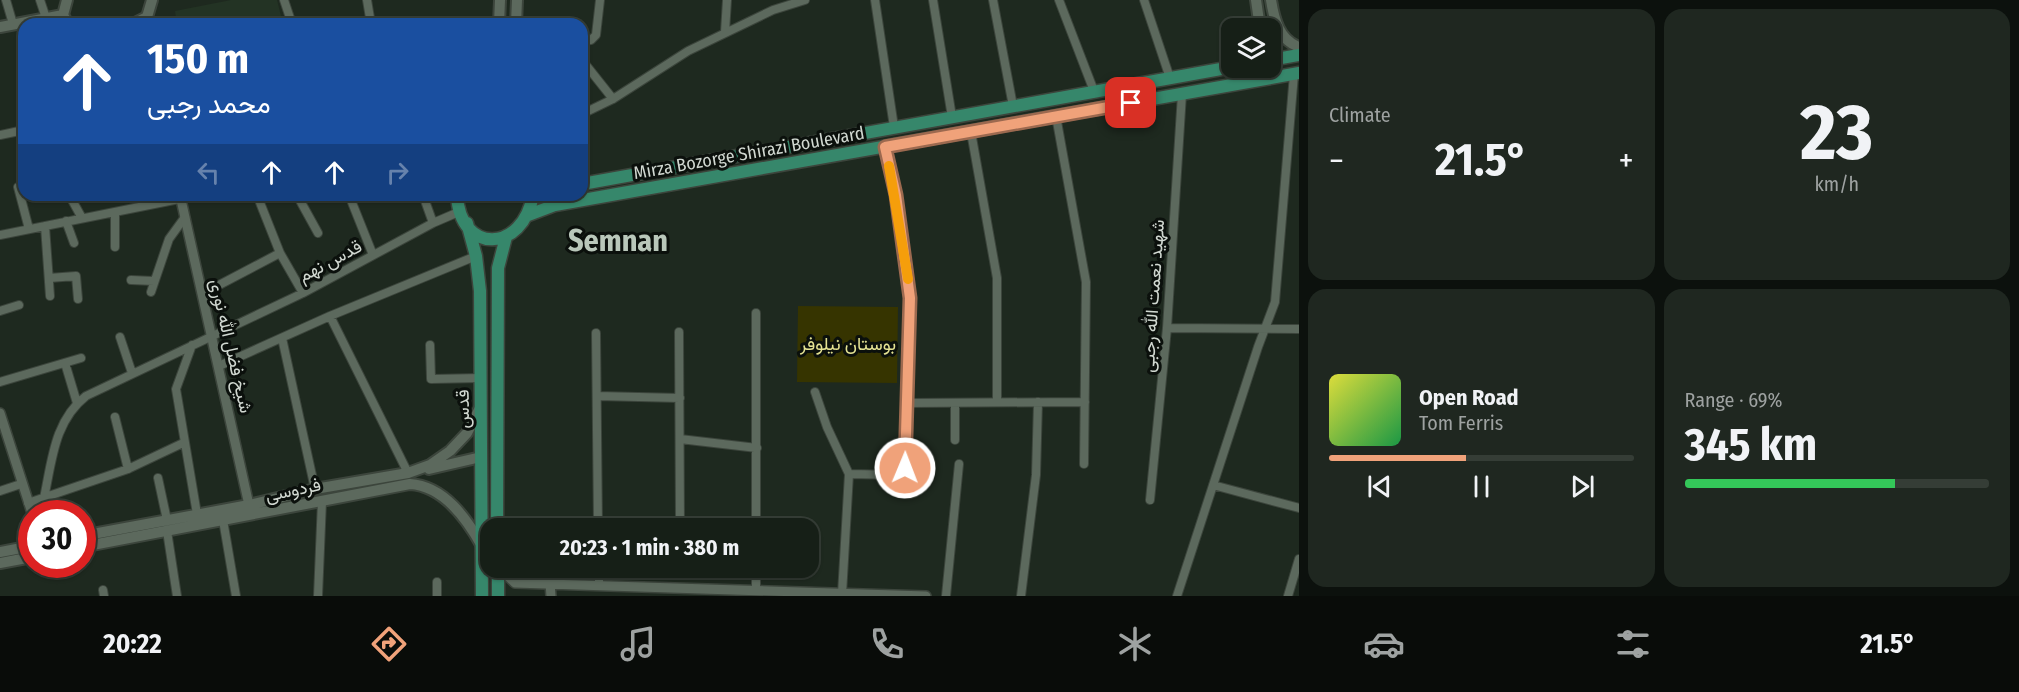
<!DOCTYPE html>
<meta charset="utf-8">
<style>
:root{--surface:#161f17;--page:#1f2720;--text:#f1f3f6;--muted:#9ea2a1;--line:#353d36;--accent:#f0a27a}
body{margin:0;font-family:"Fira Sans Condensed",Vazirmatn,sans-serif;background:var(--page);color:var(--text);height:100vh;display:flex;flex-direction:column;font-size:22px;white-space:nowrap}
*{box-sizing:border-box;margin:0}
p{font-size:20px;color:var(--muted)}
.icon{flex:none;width:33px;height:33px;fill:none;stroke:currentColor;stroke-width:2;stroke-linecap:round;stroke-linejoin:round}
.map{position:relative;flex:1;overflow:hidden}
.drawer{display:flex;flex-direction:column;gap:9px;padding:9px;background:#0c110d;width:720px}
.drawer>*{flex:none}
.hud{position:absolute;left:18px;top:18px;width:570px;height:183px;border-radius:18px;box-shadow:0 2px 4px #0004,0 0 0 2px var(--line);background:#1a4fa0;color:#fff;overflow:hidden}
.fabs{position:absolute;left:1221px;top:18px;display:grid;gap:12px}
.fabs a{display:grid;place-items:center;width:60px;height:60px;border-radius:12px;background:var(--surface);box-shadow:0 2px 4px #0004,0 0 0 2px var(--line);font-size:30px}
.speed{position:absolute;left:18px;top:500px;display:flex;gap:12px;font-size:30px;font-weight:700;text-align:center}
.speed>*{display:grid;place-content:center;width:78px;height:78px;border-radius:50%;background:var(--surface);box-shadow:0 2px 4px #0004,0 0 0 2px var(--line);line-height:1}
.speed .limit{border:9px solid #d22;background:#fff;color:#111}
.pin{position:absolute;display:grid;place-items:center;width:51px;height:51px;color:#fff;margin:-26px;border-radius:12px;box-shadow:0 3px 9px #0006}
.me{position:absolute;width:66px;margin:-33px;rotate:1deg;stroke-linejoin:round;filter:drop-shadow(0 0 4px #0008)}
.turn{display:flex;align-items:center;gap:21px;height:126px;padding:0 30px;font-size:27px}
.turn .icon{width:78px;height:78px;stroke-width:2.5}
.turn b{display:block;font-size:42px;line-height:51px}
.lanes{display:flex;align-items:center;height:57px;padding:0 30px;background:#0003;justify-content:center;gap:30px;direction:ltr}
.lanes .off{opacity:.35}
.big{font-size:45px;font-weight:700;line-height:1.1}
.drawer .card{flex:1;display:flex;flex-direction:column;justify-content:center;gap:9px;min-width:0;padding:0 21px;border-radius:18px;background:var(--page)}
.drawer .dial{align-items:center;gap:0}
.dial b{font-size:78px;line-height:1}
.song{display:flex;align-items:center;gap:18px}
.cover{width:72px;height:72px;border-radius:9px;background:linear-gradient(135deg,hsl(60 70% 55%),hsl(140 70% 35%))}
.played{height:6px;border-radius:3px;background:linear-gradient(90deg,var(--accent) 45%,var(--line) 45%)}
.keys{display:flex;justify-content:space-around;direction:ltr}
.heat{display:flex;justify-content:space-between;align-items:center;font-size:33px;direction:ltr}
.charge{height:9px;border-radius:4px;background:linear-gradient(90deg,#34c759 69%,var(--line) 0)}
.drawer .tiles{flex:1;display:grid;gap:9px;grid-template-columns:repeat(2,1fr)}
.trip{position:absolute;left:480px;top:518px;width:339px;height:60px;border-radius:18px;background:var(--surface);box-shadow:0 2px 4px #0004,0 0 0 2px var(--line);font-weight:700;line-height:60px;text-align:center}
.dock{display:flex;height:96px;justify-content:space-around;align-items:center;background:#090c09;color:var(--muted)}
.dock .icon{width:42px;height:42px}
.dock .on{color:var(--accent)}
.dock b{font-size:27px;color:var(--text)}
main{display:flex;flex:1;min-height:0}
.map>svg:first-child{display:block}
.built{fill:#233324}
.green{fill:#363400}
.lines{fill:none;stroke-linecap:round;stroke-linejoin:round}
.minor-casing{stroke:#3c453c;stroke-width:10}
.tertiary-casing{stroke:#3c453c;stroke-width:12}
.secondary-casing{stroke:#3c453c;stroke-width:14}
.primary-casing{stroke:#3c453c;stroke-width:15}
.minor{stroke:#5c695d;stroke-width:8}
.tertiary{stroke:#5c695d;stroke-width:9}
.secondary{stroke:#5c695d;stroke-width:10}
.primary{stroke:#36876b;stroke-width:12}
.route-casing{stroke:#9c694f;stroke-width:15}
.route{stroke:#f0a27a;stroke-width:10}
.slow{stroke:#f59e0b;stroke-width:10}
.labels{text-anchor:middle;stroke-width:6;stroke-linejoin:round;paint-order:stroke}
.street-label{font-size:18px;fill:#d1d8d1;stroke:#0b100c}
.park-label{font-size:18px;fill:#e5e393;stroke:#0b100c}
.town-label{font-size:30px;font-weight:bold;fill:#b9c7ba;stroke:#0b100c}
</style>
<main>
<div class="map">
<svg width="1299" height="596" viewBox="0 0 1299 596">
<rect width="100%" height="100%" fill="#1e291f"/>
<!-- built -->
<path class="built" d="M 231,0 L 277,0 L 283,24 L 177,24 L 175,11 Z"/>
<!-- green -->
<path class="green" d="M 798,306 L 898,307 L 897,383 L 797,382 Z"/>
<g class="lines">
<!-- minor casing -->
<g class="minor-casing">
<path id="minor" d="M 6,0 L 13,24
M 40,0 L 46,18
M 284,0 L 292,24
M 367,0 L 371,24
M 875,0 L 894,127
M 933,0 L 952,117
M 993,0 L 1013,106
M 1059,0 L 1094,91
M 1144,0 L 1170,78
M 725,32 L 727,0
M 582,41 L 591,40 L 596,35 L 600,0
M 582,60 L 613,99
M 582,114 L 613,99 L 688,51 L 773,10 L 805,0
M 1056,116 L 1086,282 L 1084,464
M 971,132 L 997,278 L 997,402
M 0,135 L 24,130
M 18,187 L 29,229
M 257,195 L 280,253 L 303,293
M 297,195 L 318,233
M 349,195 L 373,255
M 423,195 L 433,223
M 72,200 L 82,218
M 66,221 L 74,243
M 45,226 L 50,296
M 0,235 L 199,195
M 115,247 L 115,212
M 49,278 L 76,276 L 78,299
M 131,280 L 154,281
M 151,292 L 169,239 L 185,217
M 202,294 L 280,253
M 0,311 L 19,305
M 330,316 L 408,473
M 1167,328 L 1299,329
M 679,332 L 680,528
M 596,333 L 598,528
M 120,337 L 132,373
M 282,338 L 315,489
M 192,345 L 176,389 L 197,514
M 430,345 L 431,379 L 481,378
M 65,363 L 77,403
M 219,366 L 330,316 L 476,256
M 0,382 L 81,358
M 815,392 L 827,427 L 849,474 L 842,594
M 597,396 L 680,398
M 906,403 L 1085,402
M 955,403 L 955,440
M 115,417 L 128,469
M 680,439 L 757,448
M 849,474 L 899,475 L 905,468 L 910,298 L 896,194 L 885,147
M 158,478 L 167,520
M 1213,485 L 1299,508
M 0,491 L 21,484
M 44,498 C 52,461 54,421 86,396 L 303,293 L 433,223 L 461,211
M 1150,500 L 1167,328 L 1182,94
M 28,503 L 128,469 L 183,443
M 223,520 L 236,596
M 756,528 L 756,313
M 167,531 L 177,596
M 599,567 L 599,586
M 680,567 L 680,574
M 103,590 L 104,596
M 756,591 L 756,567
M 318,596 L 322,501
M 437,596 L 437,582
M 946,596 L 959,464
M 1021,596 L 1036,475 L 1038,402
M 1177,596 L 1258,347 L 1275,302 L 1294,74
M 1288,596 L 1299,559"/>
</g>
<!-- tertiary casing -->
<g class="tertiary-casing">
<path id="tertiary" d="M 180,195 L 249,505
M 0,413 L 32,513
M 498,567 L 515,583 L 926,596
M 550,584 L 551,596"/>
</g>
<!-- secondary casing -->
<g class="secondary-casing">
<path id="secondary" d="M 67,0 L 63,15 L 68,24
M 1256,0 L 1260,28
M 1271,0 C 1274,19 1279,40 1299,47
M 133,24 L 147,17 L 152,0
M 499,24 L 500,0
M 516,24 L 517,0
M 0,27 L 63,15
M 429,469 L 481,457
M 82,536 L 249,505 L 315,489 L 408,473 L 430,465 L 450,451 L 467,433 L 481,406
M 82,547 L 410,484 C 444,486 467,519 482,546
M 0,552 L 32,546
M 0,563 L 32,557"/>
</g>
<!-- primary casing -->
<g class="primary-casing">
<path id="primary" d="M 1270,60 L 1299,55
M 582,184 L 1232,67
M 457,195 C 460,255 523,253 533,195
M 526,216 L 555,205 L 1299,73
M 467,223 L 476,256 L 480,291 L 482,596
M 497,528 L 498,268 L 506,237
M 498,596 L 498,567"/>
</g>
<!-- minor -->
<use href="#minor" class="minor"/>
<!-- tertiary -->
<use href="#tertiary" class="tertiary"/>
<!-- secondary -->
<use href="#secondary" class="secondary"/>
<!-- primary -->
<use href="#primary" class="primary"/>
</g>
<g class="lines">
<!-- route casing -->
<g class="route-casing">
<path id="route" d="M 905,468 L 910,298 L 896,195 L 885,147 L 1131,103"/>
</g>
<!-- route -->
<use href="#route" class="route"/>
<!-- slow -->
<path class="slow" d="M 889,166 L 908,279"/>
</g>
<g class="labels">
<!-- street labels -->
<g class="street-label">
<text transform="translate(749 153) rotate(-10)" y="6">Mirza Bozorge Shirazi Boulevard</text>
<text transform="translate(330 261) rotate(-28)" y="6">قدس نهم</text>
<text transform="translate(1153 296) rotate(-86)" y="6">شهید نعمت الله رجبی</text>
<text transform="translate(231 346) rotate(77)" y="6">شیخ فضل الله نوری</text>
<text transform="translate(463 409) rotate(-91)" y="6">قدس</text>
<text transform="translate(293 490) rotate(-12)" y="6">فردوسی</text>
</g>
<!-- park labels -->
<g class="park-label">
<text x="848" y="350">بوستان نیلوفر</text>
</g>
<!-- town labels -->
<g class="town-label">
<text x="618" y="251">Semnan</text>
</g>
</g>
</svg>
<div class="fabs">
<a><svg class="icon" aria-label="layers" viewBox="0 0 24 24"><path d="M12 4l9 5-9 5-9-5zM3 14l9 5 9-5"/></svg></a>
</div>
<div class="speed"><div class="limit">30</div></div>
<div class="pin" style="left:1131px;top:103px;background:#d93025"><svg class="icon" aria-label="arrive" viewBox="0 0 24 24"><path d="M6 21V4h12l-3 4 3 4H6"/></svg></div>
<svg class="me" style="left:905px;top:468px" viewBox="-20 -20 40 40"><circle r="17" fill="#f0a27a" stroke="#fff" stroke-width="3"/><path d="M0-11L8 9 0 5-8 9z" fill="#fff"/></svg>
<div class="trip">20:23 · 1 min · 380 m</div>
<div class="hud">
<div class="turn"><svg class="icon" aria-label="ahead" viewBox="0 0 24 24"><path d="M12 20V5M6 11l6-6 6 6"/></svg><div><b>150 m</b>محمد رجبی</div></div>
<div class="lanes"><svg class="icon off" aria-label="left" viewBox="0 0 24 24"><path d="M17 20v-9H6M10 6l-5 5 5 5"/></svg><svg class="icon" aria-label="ahead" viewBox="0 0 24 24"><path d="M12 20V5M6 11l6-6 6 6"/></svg><svg class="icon" aria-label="ahead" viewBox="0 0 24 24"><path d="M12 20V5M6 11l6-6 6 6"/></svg><svg class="icon off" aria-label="right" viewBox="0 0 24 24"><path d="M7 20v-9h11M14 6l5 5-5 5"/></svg></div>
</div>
</div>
<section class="drawer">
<div class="tiles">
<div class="card"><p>Climate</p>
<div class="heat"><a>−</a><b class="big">21.5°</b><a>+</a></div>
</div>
<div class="card dial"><b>23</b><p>km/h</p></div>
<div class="card">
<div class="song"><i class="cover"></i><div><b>Open Road</b><p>Tom Ferris</p></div></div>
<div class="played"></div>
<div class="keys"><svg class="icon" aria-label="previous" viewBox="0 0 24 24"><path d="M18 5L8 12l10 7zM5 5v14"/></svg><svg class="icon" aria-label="pause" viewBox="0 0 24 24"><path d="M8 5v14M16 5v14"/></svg><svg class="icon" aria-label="next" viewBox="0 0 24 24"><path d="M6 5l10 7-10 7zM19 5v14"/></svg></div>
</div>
<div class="card"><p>Range · 69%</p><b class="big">345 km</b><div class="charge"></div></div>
</div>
</section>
</main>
<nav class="dock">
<b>20:22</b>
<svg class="icon on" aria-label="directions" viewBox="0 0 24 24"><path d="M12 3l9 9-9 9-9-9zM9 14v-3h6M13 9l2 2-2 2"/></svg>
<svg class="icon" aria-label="music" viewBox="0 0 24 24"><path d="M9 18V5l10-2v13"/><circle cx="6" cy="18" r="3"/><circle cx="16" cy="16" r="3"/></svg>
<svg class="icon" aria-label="phone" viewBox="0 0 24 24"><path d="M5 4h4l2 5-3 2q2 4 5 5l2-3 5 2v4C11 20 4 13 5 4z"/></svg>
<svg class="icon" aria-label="climate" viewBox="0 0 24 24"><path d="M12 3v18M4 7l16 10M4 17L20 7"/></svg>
<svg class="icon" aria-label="car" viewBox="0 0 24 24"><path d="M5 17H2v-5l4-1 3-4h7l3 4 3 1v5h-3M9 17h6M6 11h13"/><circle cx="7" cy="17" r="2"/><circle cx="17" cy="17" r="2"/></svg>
<svg class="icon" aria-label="filters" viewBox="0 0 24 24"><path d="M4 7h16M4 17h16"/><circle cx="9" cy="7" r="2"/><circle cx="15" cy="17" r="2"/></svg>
<b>21.5°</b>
</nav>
